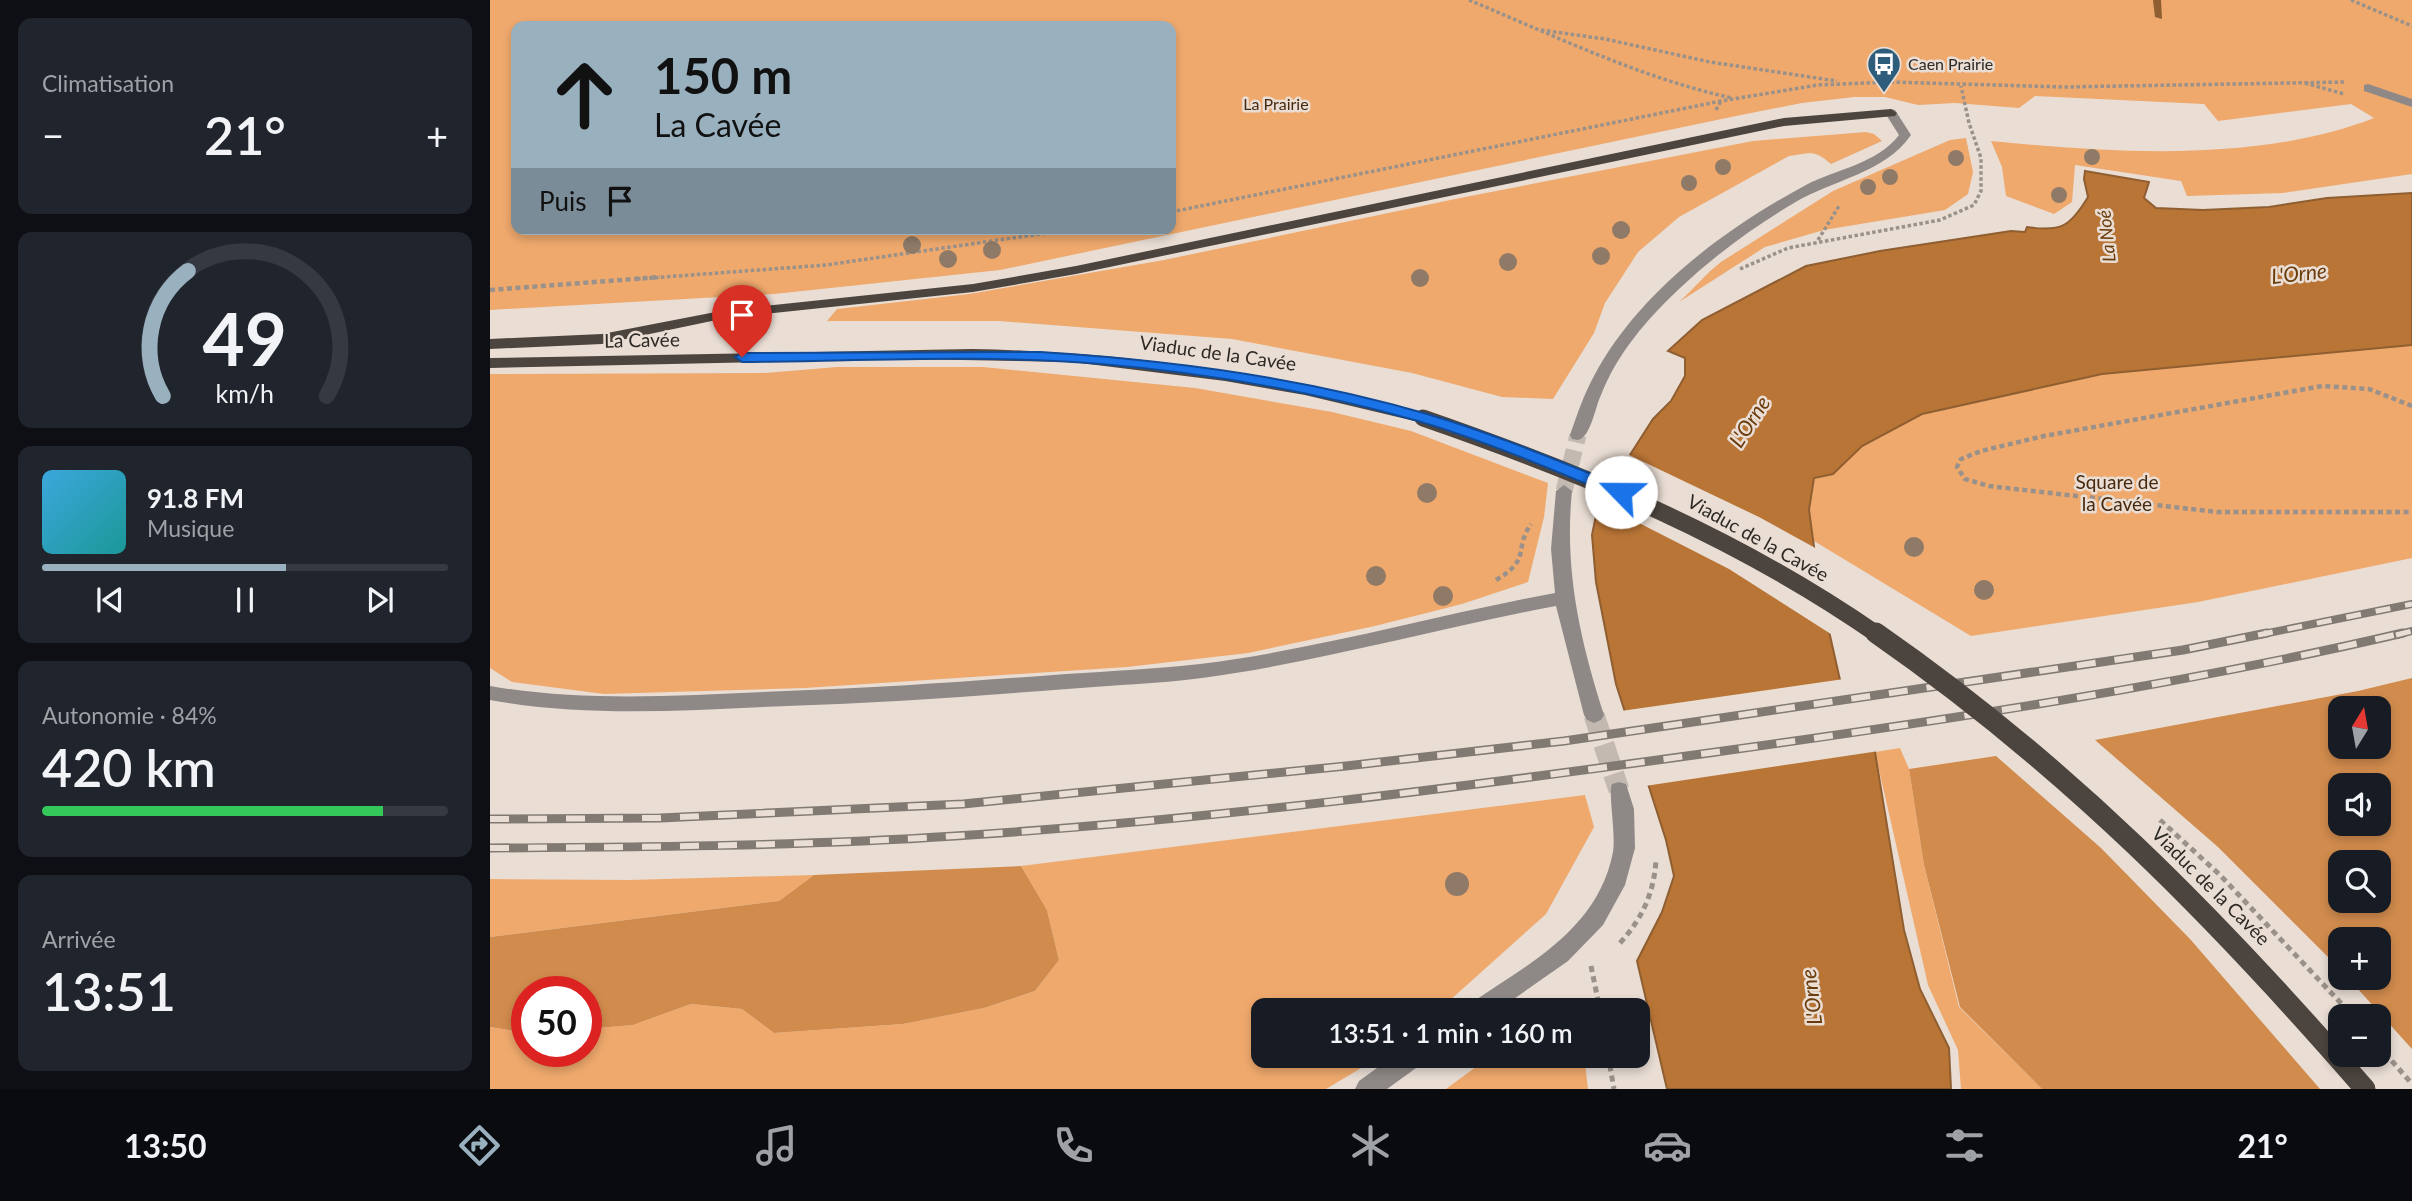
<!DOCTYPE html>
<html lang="fr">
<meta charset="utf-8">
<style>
:root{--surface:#171b24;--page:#20242c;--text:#f1f3f6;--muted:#9ea1a6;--line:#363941;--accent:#99b0bf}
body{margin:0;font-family:Lato,sans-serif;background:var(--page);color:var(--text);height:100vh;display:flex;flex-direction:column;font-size:26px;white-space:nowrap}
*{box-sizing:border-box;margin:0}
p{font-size:23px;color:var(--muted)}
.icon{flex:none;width:38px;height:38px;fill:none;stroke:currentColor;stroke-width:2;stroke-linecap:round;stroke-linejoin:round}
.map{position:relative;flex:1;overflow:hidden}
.drawer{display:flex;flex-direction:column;gap:18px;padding:18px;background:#0d0f14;width:490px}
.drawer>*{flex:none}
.hud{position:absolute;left:21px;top:21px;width:665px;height:214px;border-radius:14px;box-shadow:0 4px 10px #0003;background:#99b0bf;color:#111;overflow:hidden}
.needle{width:46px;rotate:11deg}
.tools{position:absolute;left:1838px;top:696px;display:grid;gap:14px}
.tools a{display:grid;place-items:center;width:63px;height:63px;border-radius:14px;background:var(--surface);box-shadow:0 4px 10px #0003;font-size:35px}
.speed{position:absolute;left:21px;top:976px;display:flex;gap:14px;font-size:35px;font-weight:700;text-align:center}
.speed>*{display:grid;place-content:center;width:91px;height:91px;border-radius:50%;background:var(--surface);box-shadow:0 4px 10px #0003;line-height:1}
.speed .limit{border:10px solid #d22;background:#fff;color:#111}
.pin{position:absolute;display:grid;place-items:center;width:60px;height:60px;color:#fff;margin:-72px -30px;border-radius:50% 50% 50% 0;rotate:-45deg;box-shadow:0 0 7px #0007}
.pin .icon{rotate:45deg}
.me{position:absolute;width:77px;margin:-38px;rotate:293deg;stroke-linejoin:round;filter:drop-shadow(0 0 5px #0008)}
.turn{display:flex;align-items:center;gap:24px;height:147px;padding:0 28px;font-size:32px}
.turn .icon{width:91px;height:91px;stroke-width:2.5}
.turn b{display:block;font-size:49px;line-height:60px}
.then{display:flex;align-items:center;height:66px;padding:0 28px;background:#0003;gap:14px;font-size:26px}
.big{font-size:52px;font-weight:600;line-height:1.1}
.drawer .card{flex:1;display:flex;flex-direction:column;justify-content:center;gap:10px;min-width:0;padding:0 24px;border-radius:14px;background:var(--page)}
.drawer .dial{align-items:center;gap:0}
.dial svg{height:182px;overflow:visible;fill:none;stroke:var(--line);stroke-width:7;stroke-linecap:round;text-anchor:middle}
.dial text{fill:var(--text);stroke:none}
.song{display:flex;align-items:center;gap:21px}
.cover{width:84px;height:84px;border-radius:10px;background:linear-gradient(135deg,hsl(200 70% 55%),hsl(180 70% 35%))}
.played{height:7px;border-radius:4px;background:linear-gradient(90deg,var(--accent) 60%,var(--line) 60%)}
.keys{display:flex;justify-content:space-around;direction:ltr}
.heat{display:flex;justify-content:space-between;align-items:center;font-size:38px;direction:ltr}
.charge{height:10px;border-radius:5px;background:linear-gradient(90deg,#34c759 84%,var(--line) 0)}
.trip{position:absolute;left:761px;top:998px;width:399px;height:70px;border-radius:14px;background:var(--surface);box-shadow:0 4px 10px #0003;font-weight:600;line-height:70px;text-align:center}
.menu{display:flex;height:112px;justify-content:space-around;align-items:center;background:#090b0e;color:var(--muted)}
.menu .icon{width:49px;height:49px}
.menu .current{color:var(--accent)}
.menu b{font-size:32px;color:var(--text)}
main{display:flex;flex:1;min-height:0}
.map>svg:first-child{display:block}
.green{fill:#efa96d;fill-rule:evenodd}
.forest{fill:#d18b4d;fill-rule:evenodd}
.water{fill:#b97536;stroke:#8f5e31;stroke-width:2}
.pier{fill:#e9ddd4}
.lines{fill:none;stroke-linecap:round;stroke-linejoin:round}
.stream{fill:#8f5e31;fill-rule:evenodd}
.minor-tunnel-far1{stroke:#c3b9b1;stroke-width:17;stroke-dasharray:17 8;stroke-linecap:butt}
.minor-tunnel{stroke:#c3b9b1;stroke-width:21;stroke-dasharray:21 10;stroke-linecap:butt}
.path-far2{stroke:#99918a;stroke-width:3.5;stroke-dasharray:3.5 2.5;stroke-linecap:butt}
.path-far1{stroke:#99918a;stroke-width:4.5;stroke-dasharray:5 3.5;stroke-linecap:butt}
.path{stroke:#99918a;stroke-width:5;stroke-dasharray:6 4.5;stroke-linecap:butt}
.minor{fill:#8e8986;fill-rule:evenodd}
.major{fill:#4c443e;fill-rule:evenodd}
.rail-far1-casing{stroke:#817a73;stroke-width:8}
.rail-casing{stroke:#817a73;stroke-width:9}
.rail-far1{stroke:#e9ddd4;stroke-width:5;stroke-dasharray:15;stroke-linecap:butt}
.rail{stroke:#e9ddd4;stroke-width:6;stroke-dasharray:19;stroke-linecap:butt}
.path-bridge{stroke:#99918a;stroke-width:5;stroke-dasharray:6 4.5;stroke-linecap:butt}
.major-bridge-far1{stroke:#4c443e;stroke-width:17}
.major-bridge{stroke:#4c443e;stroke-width:21}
.tree{fill:#8f7a67}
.route{fill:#1a73e8;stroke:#114b97;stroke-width:2}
.labels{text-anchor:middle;stroke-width:5;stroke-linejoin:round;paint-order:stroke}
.far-poi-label{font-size:16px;fill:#2d2925;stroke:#e9ddd4;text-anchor:start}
.far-park-label{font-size:16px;fill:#46290e;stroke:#e9ddd4}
.far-water-label{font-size:18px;font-style:italic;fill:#6a3b0b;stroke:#e9ddd4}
.street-label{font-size:19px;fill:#2d2925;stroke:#e9ddd4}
.park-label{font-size:19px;fill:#46290e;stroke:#e9ddd4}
.water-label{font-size:21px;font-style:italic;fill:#6a3b0b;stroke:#e9ddd4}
</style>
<main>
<section class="drawer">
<div class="card"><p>Climatisation</p>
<div class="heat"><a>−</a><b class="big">21°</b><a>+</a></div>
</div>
<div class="card dial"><svg viewBox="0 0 100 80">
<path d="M14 69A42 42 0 1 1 86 69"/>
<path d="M14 69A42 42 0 0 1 25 14" stroke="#99b0bf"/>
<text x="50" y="56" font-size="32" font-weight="700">49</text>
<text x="50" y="72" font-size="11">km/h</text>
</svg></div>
<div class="card">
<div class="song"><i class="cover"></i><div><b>91.8 FM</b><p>Musique</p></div></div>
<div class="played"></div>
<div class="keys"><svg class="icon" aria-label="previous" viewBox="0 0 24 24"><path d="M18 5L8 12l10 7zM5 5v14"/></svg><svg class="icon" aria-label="pause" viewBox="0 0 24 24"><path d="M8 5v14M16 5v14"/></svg><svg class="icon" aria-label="next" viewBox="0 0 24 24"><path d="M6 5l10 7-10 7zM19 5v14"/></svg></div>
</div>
<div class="card"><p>Autonomie · 84%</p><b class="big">420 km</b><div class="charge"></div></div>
<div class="card"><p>Arrivée</p><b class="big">13:51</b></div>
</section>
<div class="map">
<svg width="1922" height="1089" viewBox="0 0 1922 1089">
<rect width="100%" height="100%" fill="#e9ddd4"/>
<!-- green -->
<path class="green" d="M 0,0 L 1922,0 L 1922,174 L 1793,193 L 1697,196 L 1691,181 L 1585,165 L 1582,202 L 1564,214 L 1516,196 L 1512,167 L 1501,141 C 1624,153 1768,163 1884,118 L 1861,104 L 1728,121 L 1714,104 L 1545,96 L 1529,108 L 1465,103 L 1428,105 L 1395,97 L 1364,97 L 1312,103 L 1246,116 L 510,270 L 284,294 L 0,310 ZM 26,26 L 681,26 L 681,229 L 26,229 Z
M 1376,132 L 1384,134 L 1392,141 L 1341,164 C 1324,149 1321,153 1299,156 L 1189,217 L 1148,252 L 1115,303 L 1104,333 L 1063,399 L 1012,397 L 922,373 L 742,339 L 509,321 L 337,321 L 347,309 L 479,294 L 674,260 L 970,198 L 1263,141 Z
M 1476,138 L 1483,172 L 1478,194 L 1455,210 L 1334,230 L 1275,247 L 1189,302 C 1204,289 1215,274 1231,262 L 1343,191 L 1460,140 Z
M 1922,345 L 1922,558 L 1708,602 L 1481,636 L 1324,541 L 1319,510 L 1325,478 L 1343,474 L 1372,446 L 1432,414 L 1519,394 L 1612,374 Z
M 347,367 L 493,367 L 705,388 L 842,412 L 921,431 L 1058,483 L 1054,517 L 1038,582 L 972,604 L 885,626 L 758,653 L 637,667 L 315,688 L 114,694 L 22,682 L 0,668 L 0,374 L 275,373 Z
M 1410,748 L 1419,769 L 1434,865 L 1469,1007 L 1552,1089 L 1471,1089 L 1468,1050 L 1438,985 L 1385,752 Z
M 1095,795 L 1104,827 L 1056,914 L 949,1010 L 774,1010 L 774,1055 L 893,1055 L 836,1089 L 0,1089 L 0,1027 L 37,1033 L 37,1052 L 96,1052 L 96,1029 L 143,1025 L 201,1004 L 252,1009 L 284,1033 L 413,1024 L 494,1008 L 545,991 L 569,960 L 557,910 L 531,866 Z
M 324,875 L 289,901 L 0,937 L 0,879 L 140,880 Z
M 1002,1055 L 1094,1055 L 1098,1089 L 956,1089 Z"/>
<!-- forest -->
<path class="forest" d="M 1922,678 L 1922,1049 L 1858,978 L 1888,978 L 1888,940 L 1850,940 L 1850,969 L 1728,847 L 1605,740 L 1868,691 ZM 1850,709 L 1888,709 L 1888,747 L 1850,747 ZM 1850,786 L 1888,786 L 1888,824 L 1850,824 ZM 1850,863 L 1888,863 L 1888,901 L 1850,901 Z
M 1506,756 L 1611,848 L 1700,939 L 1830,1089 L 1552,1089 L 1470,1007 L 1434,865 L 1419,769 Z
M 531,866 L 557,910 L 569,960 L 545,991 L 494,1008 L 413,1024 L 284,1033 L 252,1009 L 201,1004 L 143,1025 L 96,1029 L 96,992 L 37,992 L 37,1033 L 0,1027 L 0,937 L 289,901 L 324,875 Z"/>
<!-- water -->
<path class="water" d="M 1595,171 L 1659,182 L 1654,198 L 1666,208 L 1713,210 L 1779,207 L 1837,198 L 1922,193 L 1922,345 L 1612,374 L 1432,414 L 1372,446 L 1343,474 L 1324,478 L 1319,510 L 1330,591 L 1350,680 L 1385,752 L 1414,930 L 1430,989 L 1459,1048 L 1461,1089 L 1177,1089 L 1147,961 L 1172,912 L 1184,876 L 1176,840 L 1126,684 L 1106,582 L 1102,535 L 1108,505 L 1163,419 L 1181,401 L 1195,376 L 1195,358 L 1178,351 L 1212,320 L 1316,266 L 1390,251 L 1521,231 L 1535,232 L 1537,227 C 1571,232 1580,227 1598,197 L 1594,179 Z"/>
<!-- pier -->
<path class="pier" d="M 1135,453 L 1269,517 L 1329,550 L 1334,590 L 1344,636 L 1239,569 L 1151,524 L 1104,503 L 1122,463 Z
M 1354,679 L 1389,751 L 1155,786 L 1131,711 Z"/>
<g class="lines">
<!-- stream -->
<path class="stream" d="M 1663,0 L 1671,0 L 1672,19 L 1665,17 Z"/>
<!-- minor-tunnel-far1 -->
<path class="minor-tunnel-far1" d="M 1074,491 L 1088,435"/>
<!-- minor-tunnel -->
<path class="minor-tunnel" d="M 1104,715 L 1129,790"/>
<!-- path-far2 -->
<path class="path-far2" d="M 979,0 C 1065,36 1151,78 1242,98
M 1861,0 L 1922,26
M 1051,30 L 1115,39 L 1220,62 L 1347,81
M 1815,83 L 1854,94
M 1226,110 L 1231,101
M 681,212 L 1231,101 L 1328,85 L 1400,82 L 1574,87 L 1856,82
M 1328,240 L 1349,206
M 1250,269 L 1298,248 L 1450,220 L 1484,205 L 1491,191 L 1491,158 L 1479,123 L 1471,86
M 147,279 L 336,265 L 585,229"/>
<!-- path-far1 -->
<path class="path-far1" d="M 0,290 L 170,277
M 1922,406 L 1879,389 L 1832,386 L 1554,436 L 1491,451 L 1471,459 L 1467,467 L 1475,479 L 1499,486 L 1727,512 L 1922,512
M 1006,580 C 1042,559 1023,550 1041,524"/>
<!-- path -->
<path class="path" d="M 1130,943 C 1152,919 1164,893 1166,860
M 1101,966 L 1110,1010
M 1888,1045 L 1922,1084
M 1118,1055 L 1124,1089"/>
<!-- minor -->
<path class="minor" d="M 1878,84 L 1922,99 L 1922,107 L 1874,91 L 1874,85 Z
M 1401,109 L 1405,110 L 1421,135 C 1395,173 1342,180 1304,203 C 1263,227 1224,256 1189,289 C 1157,319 1127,354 1111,395 C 1105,407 1101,437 1088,440 L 1082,439 L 1080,435 C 1087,415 1094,394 1104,376 C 1148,293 1234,229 1316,185 C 1346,169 1387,164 1409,135 L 1395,113 Z
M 1074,485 L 1082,491 C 1074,570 1090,640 1114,715 L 1111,720 L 1104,723 L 1097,720 L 1094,715 L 1066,606 C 948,628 831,662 712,678 C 667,684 622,685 577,689 C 483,696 390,703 297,706 C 199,710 97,718 0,700 L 0,686 C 97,703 198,695 296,691 C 390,688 483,681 576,674 C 621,671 666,669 710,664 C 830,649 946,615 1065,593 L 1061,549 L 1066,491 Z
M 1129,782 L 1136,784 L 1144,809 L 1145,848 L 1135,885 L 1113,925 L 1078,961 L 1008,1010 L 978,1010 L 981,1003 C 1040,963 1108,929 1123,852 C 1126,835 1118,792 1122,784 Z
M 905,1055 L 937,1055 L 933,1063 L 897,1089 L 865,1089 L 869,1081 Z"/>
<!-- major -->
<path class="major" d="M 1401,109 L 1407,113 L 1405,116 L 1294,126 L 586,274 L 483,292 L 236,318 L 112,344 L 0,349 L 0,339 L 112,334 L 236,310 L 483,284 L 586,266 L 1294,118 Z
M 482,349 C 637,352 789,374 939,414 L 941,418 L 933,423 L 815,395 L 735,381 L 582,362 L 416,359 L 0,368 L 0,358 Z"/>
<!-- rail-far1 casing -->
<g class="rail-far1-casing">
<path id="rail-far1" d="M 1768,635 L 1922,604
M 1906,635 L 1922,631"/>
</g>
<!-- rail casing -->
<g class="rail-casing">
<path id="rail" d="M 0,819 L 170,818 L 473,804 L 856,766 L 1074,741 L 1693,650 L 1777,633
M 0,848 C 155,847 310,846 465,836 C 720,820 973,787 1226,752 C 1456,720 1686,686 1913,633"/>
</g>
<!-- rail-far1 -->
<use href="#rail-far1" class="rail-far1"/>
<!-- rail -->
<use href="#rail" class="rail"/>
<!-- path-bridge -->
<path class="path-bridge" d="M 1670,820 L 1730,875 L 1864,1017"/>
<!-- major-bridge-far1 -->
<path class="major-bridge-far1" d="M 933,418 C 1095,474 1247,537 1388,635"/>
<!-- major-bridge -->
<path class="major-bridge" d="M 1386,633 C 1576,765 1724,915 1875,1089"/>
</g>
<!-- trees -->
<g class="tree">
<circle cx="1602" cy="157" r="8"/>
<circle cx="1466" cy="158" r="8"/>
<circle cx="1233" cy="167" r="8"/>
<circle cx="1400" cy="177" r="8"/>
<circle cx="1199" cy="183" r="8"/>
<circle cx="1378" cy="187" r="8"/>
<circle cx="1569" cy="195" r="8"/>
<circle cx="1131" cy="230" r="9"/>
<circle cx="422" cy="245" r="9"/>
<circle cx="502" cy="250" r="9"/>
<circle cx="1111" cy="256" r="9"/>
<circle cx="458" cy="259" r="9"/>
<circle cx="1018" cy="262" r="9"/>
<circle cx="930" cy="278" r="9"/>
<circle cx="937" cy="493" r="10"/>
<circle cx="1424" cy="547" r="10"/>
<circle cx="886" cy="576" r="10"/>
<circle cx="1494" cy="590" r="10"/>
<circle cx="953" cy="596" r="10"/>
<circle cx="967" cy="884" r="12"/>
</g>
<!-- route -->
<path class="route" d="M 550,352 C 680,360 812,377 937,414 C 1005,434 1071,462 1136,488 L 1138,492 L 1136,496 L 1125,496 C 1061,469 995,441 928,421 C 825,392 718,373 611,364 C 492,354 371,361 252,362 L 245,357 L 252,353 Z"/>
<!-- icons -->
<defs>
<g id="bus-pin" transform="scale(1.75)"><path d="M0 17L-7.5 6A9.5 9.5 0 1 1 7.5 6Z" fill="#2e5d7c" stroke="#e9ddd4"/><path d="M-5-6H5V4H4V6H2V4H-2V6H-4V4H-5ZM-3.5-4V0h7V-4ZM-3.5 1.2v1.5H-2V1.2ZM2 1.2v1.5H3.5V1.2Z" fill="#fff"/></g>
</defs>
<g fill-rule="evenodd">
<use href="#bus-pin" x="1394" y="64"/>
</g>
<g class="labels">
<!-- far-poi labels -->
<g class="far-poi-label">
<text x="1418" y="70">Caen Prairie</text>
</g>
<!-- far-park labels -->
<g class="far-park-label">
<text x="786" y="110">La Prairie</text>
</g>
<!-- far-water labels -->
<g class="far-water-label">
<text transform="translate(1617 236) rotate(-96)" y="6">La Noé</text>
</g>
<!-- street labels -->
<g class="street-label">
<text transform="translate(152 340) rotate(-1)" y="7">La Cavée</text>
<text transform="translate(728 353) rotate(8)" y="7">Viaduc de la Cavée</text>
<text transform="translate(1268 538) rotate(29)" y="7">Viaduc de la Cavée</text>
<text transform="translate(1721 886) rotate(45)" y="7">Viaduc de la Cavée</text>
</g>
<!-- park labels -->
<g class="park-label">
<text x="1627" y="489">Square de<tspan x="1627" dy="22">la Cavée</tspan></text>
</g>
<!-- water labels -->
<g class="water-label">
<text transform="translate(1809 274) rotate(-6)" y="7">L'Orne</text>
<text transform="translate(1260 422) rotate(-57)" y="7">L'Orne</text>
<text transform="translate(1322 997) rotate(-97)" y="7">L'Orne</text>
</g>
</g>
</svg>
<div class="tools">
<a><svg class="needle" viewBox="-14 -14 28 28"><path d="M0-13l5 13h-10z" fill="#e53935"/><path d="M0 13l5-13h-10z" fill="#9ea1a6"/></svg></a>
<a><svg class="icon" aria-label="sound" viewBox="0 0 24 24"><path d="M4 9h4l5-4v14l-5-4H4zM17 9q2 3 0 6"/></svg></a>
<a><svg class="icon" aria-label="search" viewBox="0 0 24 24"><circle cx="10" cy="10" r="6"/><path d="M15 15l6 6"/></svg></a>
<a>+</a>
<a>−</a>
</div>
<div class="speed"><div class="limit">50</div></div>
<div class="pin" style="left:252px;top:357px;background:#d93025"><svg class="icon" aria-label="arrive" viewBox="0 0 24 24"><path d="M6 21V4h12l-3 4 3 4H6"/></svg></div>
<svg class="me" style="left:1131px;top:492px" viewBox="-20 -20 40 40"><circle r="19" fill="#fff"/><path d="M0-13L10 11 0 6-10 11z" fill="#1a73e8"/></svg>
<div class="trip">13:51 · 1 min · 160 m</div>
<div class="hud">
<div class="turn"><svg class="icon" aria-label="ahead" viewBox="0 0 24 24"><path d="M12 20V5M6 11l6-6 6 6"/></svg><div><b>150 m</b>La Cavée</div></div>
<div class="then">Puis<svg class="icon" aria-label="arrive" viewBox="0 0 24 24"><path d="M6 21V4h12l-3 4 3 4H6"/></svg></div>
</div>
</div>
</main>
<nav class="menu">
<b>13:50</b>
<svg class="icon current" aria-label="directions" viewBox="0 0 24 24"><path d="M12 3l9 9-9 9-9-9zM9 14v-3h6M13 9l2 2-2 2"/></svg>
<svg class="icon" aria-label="music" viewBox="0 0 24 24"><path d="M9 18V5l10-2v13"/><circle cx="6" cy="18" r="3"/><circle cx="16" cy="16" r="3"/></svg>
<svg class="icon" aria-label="phone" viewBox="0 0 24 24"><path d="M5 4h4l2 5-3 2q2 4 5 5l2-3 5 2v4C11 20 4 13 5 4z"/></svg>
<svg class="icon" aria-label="climate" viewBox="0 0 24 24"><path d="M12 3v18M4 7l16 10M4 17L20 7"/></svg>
<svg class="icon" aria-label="car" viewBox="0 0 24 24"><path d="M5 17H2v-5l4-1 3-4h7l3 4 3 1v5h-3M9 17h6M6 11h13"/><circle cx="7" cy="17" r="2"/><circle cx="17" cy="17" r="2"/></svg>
<svg class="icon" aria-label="filters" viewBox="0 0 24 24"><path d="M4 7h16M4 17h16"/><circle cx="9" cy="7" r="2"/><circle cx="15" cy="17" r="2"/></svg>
<b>21°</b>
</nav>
